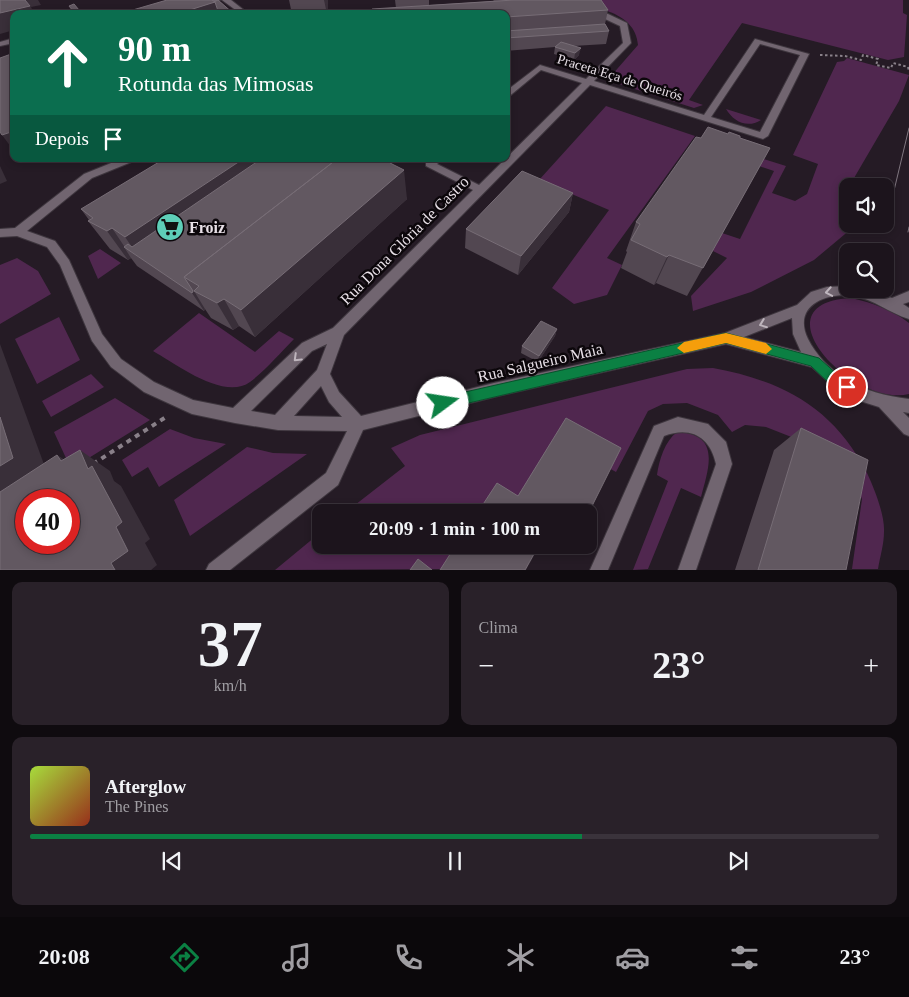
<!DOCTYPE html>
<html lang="pt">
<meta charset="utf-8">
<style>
:root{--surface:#1c141c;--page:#292129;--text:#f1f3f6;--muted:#a09ea3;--line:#3a333b;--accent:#0b8043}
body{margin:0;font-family:"Times New Roman",serif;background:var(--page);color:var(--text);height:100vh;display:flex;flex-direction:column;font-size:19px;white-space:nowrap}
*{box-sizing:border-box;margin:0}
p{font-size:16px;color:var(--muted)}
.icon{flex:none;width:28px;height:28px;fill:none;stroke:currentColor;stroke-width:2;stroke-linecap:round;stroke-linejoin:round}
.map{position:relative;height:570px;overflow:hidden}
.drawer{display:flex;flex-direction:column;gap:12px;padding:12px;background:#0f0b0f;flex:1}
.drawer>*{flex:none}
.top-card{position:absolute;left:10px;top:10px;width:500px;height:152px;border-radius:10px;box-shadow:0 2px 8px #0003,0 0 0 1px var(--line);background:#0b6e4f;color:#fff;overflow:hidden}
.buttons{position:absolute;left:839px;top:178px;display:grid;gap:10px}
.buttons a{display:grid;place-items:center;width:55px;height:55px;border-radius:10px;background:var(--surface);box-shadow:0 2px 8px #0003,0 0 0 1px var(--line);font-size:25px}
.speed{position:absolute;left:15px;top:489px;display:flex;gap:10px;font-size:25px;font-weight:700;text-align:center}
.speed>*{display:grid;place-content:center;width:65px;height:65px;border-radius:50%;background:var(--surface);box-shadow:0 2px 8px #0003,0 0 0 1px var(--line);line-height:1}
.speed .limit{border:8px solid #d22;background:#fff;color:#111}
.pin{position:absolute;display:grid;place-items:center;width:42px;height:42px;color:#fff;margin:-21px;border:2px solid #fff;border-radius:50%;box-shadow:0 1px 5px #0007}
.me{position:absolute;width:55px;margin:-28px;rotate:76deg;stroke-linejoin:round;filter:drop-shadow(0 0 4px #0008)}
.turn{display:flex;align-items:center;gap:18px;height:105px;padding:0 25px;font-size:22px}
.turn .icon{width:65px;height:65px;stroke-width:2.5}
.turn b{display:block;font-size:35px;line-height:42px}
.then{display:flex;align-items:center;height:48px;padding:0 25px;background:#0003;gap:10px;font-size:19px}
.big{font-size:38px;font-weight:700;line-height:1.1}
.drawer .card{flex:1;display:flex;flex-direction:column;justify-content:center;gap:8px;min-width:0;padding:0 18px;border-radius:10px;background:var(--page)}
.drawer .dial{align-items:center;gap:0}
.dial b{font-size:65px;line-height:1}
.song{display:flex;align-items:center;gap:15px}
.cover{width:60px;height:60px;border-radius:8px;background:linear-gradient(135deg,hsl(80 70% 55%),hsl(10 70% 35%))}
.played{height:5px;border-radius:2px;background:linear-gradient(90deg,var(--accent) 65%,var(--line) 65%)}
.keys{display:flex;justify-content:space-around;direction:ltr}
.heat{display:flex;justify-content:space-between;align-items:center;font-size:28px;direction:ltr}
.drawer .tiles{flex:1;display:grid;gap:12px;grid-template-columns:1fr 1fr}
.card:last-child{grid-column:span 2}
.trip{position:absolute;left:312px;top:504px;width:285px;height:50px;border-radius:10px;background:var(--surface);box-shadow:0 2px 8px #0003,0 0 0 1px var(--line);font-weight:700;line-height:50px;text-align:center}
.tabs{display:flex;height:80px;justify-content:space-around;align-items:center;background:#0b080b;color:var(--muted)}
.tabs .icon{width:35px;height:35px}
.tabs .active{color:var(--accent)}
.tabs b{font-size:22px;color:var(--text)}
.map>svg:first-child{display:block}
.green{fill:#50274f}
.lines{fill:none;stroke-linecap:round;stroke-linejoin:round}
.minor-casing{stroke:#3e363e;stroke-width:2}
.path-far1{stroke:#898089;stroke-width:2;stroke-dasharray:2.5 2.5;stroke-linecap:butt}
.path{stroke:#898089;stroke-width:4;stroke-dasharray:5 5;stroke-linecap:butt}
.minor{fill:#716570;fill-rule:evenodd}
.tram{stroke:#807780;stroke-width:1}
.wall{fill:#524751}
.shaded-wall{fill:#392f39}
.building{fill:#625861;stroke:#776d76;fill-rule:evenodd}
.oneway{stroke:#beb5bd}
.route{fill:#0b8043;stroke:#07532c}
.slow{fill:#f59e0b}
.labels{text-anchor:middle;stroke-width:5;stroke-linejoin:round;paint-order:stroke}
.far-street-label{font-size:14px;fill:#e8e0e7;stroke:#0c070b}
.poi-label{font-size:16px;font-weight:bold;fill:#e8e0e7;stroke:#0c070b;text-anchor:start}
.street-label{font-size:16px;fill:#e8e0e7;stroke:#0c070b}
</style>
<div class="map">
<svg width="909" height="570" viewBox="0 0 909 570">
<rect width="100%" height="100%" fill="#251b25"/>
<!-- green -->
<path class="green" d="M 562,0 L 903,0 L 903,13 L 907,15 L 904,57 L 888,60 L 742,23 L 689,100 L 703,105 L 694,108 L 613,82 L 611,76 L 638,45 C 636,10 589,6 562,0 Z
M 847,58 L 909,75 L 899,101 L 840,202 L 847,205 L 848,224 L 857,224 L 814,260 L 751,292 L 693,311 L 691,296 L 727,258 L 713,251 L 722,233 L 740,239 L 774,171 L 756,165 L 760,158 L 786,166 L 772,193 L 795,201 L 807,194 L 818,164 L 793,155 L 837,62 L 844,61 Z
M 606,106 L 695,136 L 607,258 L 622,265 L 607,295 L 574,304 L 552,288 L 609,210 L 539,180 Z
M 726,109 L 761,120 C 747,129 733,121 726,109 Z
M 100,249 L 121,263 L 98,279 L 88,256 Z
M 17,258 L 38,271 L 51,294 L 0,324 L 0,265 Z
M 851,298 C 873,303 891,309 909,323 L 909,394 C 852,408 754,303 851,298 Z
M 199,313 L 255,352 L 279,331 L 294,339 C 280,353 266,370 250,382 C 224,401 176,364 153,351 Z
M 59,317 L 80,360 L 37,384 L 15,339 Z
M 713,368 C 783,381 833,407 867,473 C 874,488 885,515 884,532 C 884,544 880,557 878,569 L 852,569 L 862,499 L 850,473 L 799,440 L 766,427 L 745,425 L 732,432 L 718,415 L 687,403 L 663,404 L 648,411 L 616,472 L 558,440 L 514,512 L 494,502 L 487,512 L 346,512 L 405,466 L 391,448 L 420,435 L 687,369 Z
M 91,374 L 104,387 L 51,417 L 42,401 Z
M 115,398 L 150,420 L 71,469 L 54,432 Z
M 170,429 L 194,438 L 226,444 L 159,487 L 148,467 L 132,477 L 122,460 Z
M 677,432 C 721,434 709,467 701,497 L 681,488 L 648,569 L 633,570 L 668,481 L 657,475 C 659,460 665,441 677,432 Z
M 247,447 L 273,453 L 307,454 L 190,536 L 174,500 Z
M 321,532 L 321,545 L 466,545 L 450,569 L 275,570 Z"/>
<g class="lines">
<!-- minor casing -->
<g class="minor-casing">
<path id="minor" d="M 209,0 L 220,0 L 178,14 L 167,14 Z
M 222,0 L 231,0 L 249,14 L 241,14 Z
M 586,11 L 608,14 L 627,23 L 631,43 L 594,81 L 704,115 L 755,39 L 809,54 L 768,136 L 763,139 L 590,85 L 344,335 L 330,374 L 339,392 L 361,416 L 494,383 L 725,333 L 797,305 L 811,292 L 827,287 L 848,286 L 848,289 L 865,289 L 892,298 L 909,291 L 909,302 L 903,304 L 909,308 L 909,319 C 889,313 874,299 853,296 C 826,292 792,306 808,339 C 816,355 830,369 844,378 C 864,391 886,396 909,399 L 909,413 L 903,412 L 909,418 L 909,436 L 904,434 L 879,407 L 860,401 L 834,387 L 812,367 L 726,344 L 494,397 L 363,430 L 338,485 L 230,570 L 206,570 L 209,564 L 326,473 L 347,431 L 278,430 L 235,423 L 192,414 L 144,392 L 111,367 L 92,341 L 60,265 L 47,247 L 17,236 L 0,237 L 0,229 L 15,228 L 84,174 L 121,159 L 135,159 L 134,161 L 92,178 L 27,231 L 55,241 L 69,260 L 102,334 L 121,359 L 154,382 L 193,400 L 233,408 L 302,343 L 333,328 L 473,190 L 426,166 L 426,162 L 431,159 L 442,159 L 437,164 L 479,185 L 582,83 L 541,70 L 506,99 L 506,91 L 540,65 L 586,79 L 623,43 L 620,26 L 603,18 L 586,15 ZM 760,44 L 800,55 L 760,132 L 711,117 ZM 792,318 L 793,334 L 801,352 L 744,337 ZM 327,344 L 317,370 L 275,415 L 251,411 L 312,351 ZM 321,386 L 329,402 L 342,417 L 294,416 Z
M 14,38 L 14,43 L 0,46 L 0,42 Z
M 678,417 L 708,424 L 726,442 L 732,464 L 696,570 L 678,570 L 716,464 C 710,437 691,426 664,436 L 608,570 L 590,570 L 654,426 Z"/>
</g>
<!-- path-far1 -->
<path class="path-far1" d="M 820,55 L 845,56 L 861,60 L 863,55 L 878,59 L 876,65 L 891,68 L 893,63 L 908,67 L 909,71"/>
<!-- path -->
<path class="path" d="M 93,464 L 166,417"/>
<!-- minor -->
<use href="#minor" class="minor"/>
<!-- tram -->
<path class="tram" d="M 886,224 L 909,128
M 908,232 L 909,227"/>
</g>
<!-- wall -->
<path class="wall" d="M 289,0 L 328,0 L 328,14 L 292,14 Z
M 395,0 L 429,0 L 429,5 L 494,1 L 493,0 L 601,0 L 608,10 L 605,24 L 609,31 L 606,44 L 573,46 L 579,55 L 574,60 L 554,54 L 555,47 L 506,51 L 506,14 L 396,8 Z
M 701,138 L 740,138 L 770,148 L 687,296 L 656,283 L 654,285 L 621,268 L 627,252 L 626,251 L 636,222 Z
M 392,161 L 392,164 L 407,199 L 255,337 L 239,326 L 233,330 L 211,318 L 205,309 L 204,311 L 137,266 L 131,258 L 128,260 L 110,249 L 88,221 L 89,220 L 81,209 Z
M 573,193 L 569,212 L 518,275 L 465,248 L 466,229 Z
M 557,329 L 555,336 L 538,362 L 521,353 L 522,346 Z
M 801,428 L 846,570 L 735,570 L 774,450 Z
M 562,545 L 570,545 L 568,549 Z"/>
<!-- shaded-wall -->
<path class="shaded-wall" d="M 24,0 L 38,0 L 41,5 L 31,7 L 34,14 L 14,14 L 14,30 L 0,34 L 0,13 Z
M 324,0 L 328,0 L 328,14 L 327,14 Z
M 215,2 L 219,14 L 177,14 Z
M 79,10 L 81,14 L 75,14 L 73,11 Z
M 581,48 L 579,55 L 574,60 L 575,53 Z
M 14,131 L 14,151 L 2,135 Z
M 243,159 L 294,159 L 139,257 L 125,237 Z
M 392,161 L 394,179 L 404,170 L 407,199 L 255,337 L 241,310 Z
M 0,166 L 7,181 L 0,184 Z
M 573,193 L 569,212 L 518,275 L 521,256 Z
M 112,228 L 126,249 L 124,247 L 131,258 L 128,260 L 107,231 Z
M 669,255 L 656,283 L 654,285 L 667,257 Z
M 195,290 L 194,291 L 205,309 L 204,311 L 192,293 Z
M 224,299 L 239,326 L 233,330 L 217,303 Z
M 557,329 L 555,336 L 538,362 L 539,356 Z
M 0,344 L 49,478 L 0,507 Z
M 80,450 L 110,471 L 114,481 L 121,486 L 150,539 L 145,543 L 157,565 L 151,570 L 115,570 L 111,563 L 116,527 L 88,469 Z
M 57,455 L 89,475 L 61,461 Z
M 539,545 L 540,545 L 526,570 L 525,570 Z"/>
<!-- building -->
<path class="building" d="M 0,0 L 25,0 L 30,6 L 0,13 Z
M 167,0 L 212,0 L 215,2 L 177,14 L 119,14 Z
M 218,0 L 234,14 L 219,14 L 215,2 L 214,2 Z
M 514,0 L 601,0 L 608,10 L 506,17 L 506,14 L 372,14 L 372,9 Z
M 74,4 L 79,10 L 73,11 L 69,6 Z
M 605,24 L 609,31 L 506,38 L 506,31 Z
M 561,42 L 581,48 L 575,53 L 555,47 Z
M 14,53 L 14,131 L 2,135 L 0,132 L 0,58 Z
M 708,127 L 728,134 L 729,132 L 740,136 L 740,138 L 770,148 L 703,268 L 669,255 L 667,257 L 631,240 L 640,224 L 636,222 L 696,137 L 701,138 Z
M 164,159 L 243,159 L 125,237 L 112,228 L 107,231 L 88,221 L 93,218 L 81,209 Z
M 261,159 L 337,159 L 184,277 L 193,291 L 192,293 L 124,247 L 128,244 L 132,247 Z
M 337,159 L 387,159 L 392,161 L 390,163 L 404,170 L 241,310 L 224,299 L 217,303 L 194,291 L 199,286 L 184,277 Z
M 522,171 L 573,193 L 521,256 L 466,229 Z
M 541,321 L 557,329 L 539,356 L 522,346 Z
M 0,417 L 13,458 L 0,466 Z
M 566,418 L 621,448 L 589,512 L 478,512 L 497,483 L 518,496 Z
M 801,428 L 868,460 L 846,570 L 758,570 Z
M 80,450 L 88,469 L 92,466 L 122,522 L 116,527 L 128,551 L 111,563 L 115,570 L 0,570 L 0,492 L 57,455 L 61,461 ZM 26,500 L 69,500 L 69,542 L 26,542 Z
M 456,545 L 539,545 L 525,570 L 440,570 Z
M 418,559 L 432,570 L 410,570 Z"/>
<!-- one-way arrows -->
<defs><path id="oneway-chevron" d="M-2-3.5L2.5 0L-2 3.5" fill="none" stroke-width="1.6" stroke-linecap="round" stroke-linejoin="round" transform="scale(1.25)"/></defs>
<g class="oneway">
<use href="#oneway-chevron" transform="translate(829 292) rotate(170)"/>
<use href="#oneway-chevron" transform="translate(763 324) rotate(159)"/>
<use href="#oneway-chevron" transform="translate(297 358) rotate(136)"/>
</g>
<!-- route -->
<path class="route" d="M 726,333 L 819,358 L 839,376 L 851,383 L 853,387 L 851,391 L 847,393 L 830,384 L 811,366 L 726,343 L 443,409 L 438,407 L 436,403 L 438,399 L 443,397 Z"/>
<!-- slow -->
<path class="slow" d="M 726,333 L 766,343 L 772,349 L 766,354 L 726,343 L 684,353 L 677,348 L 684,342 Z"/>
<!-- icons -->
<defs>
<g id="supermarket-disc" transform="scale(1.4375)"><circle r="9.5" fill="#5eceb8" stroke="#0c070b"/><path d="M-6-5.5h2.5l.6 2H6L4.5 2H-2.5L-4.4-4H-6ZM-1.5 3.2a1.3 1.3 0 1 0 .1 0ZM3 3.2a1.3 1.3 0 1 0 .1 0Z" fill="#111"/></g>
</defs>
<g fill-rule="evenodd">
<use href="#supermarket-disc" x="170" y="227"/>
</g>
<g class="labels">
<!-- far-street labels -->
<g class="far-street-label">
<text transform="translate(620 77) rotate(17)" y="5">Praceta Eça de Queirós</text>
</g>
<!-- poi labels -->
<g class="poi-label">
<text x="189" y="233">Froiz</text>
</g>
<!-- street labels -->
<g class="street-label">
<text transform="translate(404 240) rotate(-45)" y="6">Rua Dona Glória de Castro</text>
<text transform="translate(540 362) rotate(-13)" y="6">Rua Salgueiro Maia</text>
</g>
</g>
</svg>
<div class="buttons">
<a><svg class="icon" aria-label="sound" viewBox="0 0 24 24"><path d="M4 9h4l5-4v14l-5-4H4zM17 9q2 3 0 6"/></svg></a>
<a><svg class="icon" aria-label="search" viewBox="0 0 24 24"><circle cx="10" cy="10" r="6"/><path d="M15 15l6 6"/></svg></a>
</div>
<div class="speed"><div class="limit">40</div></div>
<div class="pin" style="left:847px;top:387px;background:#d93025"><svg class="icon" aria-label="arrive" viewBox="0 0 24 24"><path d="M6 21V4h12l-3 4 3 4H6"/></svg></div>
<svg class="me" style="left:443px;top:403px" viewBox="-20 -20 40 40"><circle r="19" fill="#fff"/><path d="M0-13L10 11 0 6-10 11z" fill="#0b8043"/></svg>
<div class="trip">20:09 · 1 min · 100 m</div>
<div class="top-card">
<div class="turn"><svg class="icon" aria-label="ahead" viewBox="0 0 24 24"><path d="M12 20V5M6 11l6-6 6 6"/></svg><div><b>90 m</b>Rotunda das Mimosas</div></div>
<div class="then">Depois<svg class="icon" aria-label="arrive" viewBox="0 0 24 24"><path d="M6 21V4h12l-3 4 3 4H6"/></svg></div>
</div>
</div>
<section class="drawer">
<div class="tiles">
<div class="card dial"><b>37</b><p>km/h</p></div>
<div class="card"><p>Clima</p>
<div class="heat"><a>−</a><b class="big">23°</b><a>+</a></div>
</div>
<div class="card">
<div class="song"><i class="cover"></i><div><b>Afterglow</b><p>The Pines</p></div></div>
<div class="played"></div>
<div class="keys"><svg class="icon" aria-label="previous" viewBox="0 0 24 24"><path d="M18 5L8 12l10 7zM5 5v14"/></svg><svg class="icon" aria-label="pause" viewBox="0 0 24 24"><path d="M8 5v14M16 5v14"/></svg><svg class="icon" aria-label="next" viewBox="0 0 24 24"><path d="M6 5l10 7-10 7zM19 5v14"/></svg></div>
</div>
</div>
</section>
<nav class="tabs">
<b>20:08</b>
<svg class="icon active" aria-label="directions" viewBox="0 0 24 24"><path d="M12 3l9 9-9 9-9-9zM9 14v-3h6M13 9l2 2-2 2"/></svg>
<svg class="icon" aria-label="music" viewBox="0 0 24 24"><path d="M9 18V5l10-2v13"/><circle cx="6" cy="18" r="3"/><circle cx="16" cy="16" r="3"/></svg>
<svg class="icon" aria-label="phone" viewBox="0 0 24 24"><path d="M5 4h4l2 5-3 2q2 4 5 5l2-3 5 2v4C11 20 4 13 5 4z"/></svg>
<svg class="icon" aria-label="climate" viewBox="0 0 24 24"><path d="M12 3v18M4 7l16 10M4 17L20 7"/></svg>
<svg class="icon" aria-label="car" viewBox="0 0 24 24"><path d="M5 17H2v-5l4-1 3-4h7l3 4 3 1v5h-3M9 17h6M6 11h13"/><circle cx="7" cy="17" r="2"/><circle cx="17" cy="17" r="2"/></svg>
<svg class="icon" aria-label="filters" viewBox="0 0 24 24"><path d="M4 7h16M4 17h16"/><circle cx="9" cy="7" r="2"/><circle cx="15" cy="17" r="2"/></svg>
<b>23°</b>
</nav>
